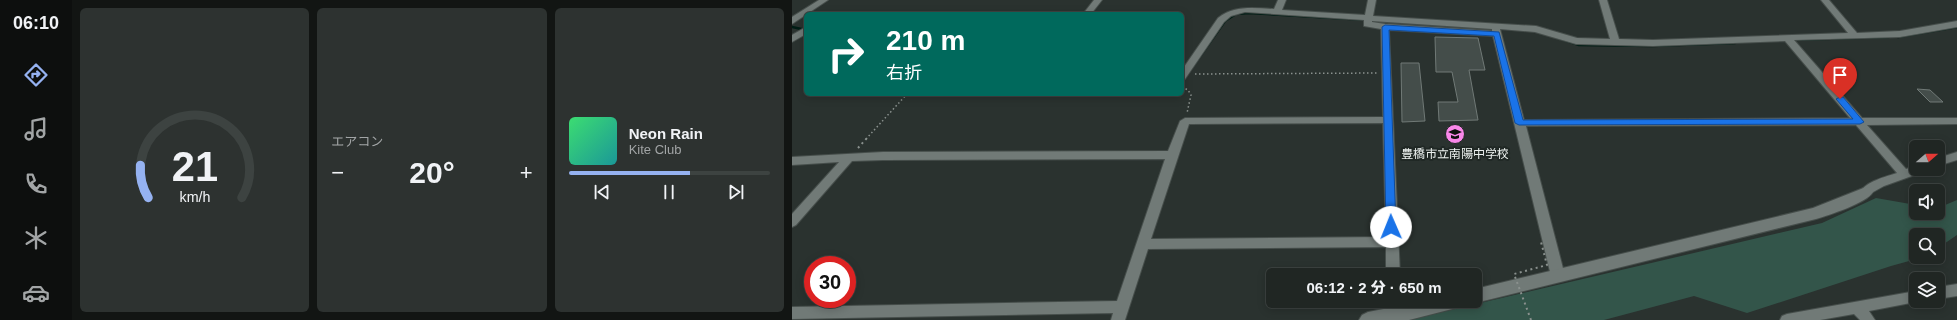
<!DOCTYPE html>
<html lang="ja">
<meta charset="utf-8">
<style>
:root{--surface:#202623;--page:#2d3230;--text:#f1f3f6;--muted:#a2a5a6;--line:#3d4341;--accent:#95b2f1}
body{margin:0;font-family:Helvetica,"Noto Sans JP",sans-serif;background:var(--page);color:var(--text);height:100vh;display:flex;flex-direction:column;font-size:15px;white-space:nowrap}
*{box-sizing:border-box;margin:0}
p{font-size:13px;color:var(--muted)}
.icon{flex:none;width:22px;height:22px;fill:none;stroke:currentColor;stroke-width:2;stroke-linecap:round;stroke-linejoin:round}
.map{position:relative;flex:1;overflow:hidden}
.panel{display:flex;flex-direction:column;gap:8px;padding:8px;background:#121513;width:720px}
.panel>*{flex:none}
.hud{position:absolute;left:12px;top:12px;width:380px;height:84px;border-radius:6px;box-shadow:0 2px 10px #0003,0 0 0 1px var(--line);background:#00695c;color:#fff;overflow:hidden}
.needle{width:26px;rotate:70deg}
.fabs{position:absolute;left:1117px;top:140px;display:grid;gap:8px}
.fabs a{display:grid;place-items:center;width:36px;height:36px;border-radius:6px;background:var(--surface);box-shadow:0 2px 10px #0003,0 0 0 1px var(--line);font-size:20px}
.speed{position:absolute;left:12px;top:256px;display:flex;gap:8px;font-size:20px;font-weight:700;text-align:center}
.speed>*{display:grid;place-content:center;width:52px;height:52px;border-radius:50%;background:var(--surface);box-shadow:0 2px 10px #0003,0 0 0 1px var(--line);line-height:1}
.speed .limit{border:6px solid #d22;background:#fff;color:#111}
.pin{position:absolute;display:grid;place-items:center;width:34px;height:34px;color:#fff;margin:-41px -17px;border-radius:50% 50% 50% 0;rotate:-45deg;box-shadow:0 0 4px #0007}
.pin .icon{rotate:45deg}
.me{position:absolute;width:44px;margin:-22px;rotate:359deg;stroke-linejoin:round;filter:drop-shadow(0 0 3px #0008)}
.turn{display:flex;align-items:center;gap:14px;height:84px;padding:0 16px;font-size:18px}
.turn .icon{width:52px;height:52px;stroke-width:2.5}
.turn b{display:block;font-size:28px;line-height:34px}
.big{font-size:30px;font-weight:800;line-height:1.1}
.panel .tile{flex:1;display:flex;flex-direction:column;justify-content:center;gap:6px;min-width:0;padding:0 14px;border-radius:6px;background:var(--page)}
.panel .dial{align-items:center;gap:0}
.dial svg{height:104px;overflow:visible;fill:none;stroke:var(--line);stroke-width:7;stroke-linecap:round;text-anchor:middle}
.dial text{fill:var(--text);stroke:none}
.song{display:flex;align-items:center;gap:12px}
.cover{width:48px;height:48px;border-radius:6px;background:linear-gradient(135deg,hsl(140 70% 55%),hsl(180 70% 35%))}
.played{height:4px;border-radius:2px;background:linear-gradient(90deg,var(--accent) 60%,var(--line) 60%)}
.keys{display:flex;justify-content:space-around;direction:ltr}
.heat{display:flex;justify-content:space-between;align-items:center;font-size:22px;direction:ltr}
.panel .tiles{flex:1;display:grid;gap:8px;grid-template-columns:repeat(3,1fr)}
.trip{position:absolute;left:474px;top:268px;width:216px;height:40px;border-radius:6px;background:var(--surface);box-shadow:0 2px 10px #0003,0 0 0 1px var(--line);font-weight:800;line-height:40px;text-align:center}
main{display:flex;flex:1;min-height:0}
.tab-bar{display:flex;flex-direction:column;width:72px;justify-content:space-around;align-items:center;background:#0d0f0e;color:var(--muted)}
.tab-bar .icon{width:28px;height:28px}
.tab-bar .selected{color:var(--accent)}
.tab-bar b{font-size:18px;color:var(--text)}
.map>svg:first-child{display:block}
.green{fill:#33554a}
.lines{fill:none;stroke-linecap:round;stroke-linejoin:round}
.stream{stroke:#001d15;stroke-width:2.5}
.building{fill:#444d4a;stroke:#707976}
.minor-casing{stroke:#464e4b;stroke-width:2}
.tertiary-casing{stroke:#464e4b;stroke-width:2}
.path-far1{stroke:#8a918e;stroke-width:1.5;stroke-dasharray:1.5 2.5;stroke-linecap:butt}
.path{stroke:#8a918e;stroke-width:2;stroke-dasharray:2 3.5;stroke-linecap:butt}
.minor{fill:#717a77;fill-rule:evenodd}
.tertiary{fill:#717a77;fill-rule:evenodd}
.path-bridge{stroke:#8a918e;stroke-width:2;stroke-dasharray:2 3.5;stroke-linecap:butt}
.route{fill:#1a73e8;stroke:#114b97}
.labels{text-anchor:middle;stroke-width:4;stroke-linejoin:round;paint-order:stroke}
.poi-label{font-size:12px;fill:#ecf1ef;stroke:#202825}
</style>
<main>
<nav class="tab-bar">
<b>06:10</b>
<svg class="icon selected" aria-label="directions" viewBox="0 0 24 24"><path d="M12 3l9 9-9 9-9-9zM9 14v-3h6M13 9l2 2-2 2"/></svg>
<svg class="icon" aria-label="music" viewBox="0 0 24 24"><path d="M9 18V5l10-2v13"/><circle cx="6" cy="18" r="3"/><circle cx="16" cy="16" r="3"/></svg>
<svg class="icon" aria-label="phone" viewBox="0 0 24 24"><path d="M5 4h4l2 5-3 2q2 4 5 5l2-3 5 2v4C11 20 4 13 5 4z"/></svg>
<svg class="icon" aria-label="climate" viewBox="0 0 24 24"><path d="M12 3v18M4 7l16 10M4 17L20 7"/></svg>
<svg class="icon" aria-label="car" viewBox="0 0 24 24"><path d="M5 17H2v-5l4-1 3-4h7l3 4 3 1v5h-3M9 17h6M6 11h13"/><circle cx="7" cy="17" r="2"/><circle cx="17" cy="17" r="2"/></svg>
</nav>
<section class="panel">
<div class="tiles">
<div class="tile dial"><svg viewBox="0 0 100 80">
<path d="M14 69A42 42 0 1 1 86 69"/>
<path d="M14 69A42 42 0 0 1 8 44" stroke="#95b2f1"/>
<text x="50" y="56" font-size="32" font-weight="700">21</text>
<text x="50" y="72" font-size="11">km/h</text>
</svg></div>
<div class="tile"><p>エアコン</p>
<div class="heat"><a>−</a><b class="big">20°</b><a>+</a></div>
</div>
<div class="tile">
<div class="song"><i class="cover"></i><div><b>Neon Rain</b><p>Kite Club</p></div></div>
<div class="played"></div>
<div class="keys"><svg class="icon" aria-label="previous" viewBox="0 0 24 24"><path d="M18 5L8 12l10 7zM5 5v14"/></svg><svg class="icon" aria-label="pause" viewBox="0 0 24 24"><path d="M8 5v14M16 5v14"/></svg><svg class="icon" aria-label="next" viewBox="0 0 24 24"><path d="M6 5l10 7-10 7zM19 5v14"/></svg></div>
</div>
</div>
</section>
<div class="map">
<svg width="1165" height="320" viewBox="0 0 1165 320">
<rect width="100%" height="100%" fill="#2a322f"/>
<!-- green -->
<path class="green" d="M 1084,198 L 1124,205 L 1124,213 L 1146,213 L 1146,208 L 1165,200 L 1165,235 L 1146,248 L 1146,235 L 1124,235 L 1124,257 L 1131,257 L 1128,258 L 1099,266 L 955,313 L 902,296 L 812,320 L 616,320 L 1030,223 Z"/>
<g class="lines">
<!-- stream -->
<path class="stream" d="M 0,27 L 14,30
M 1106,37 L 1165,27
M 766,38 L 787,45 L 860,46 L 943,43
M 998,40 L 1097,37
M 390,82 L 433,21 L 444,14 L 457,13 L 576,20"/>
</g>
<!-- building -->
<path class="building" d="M 643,37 L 686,38 L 693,70 L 677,70 L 686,120 L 647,121 L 646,102 L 666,102 L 660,72 L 644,72 Z
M 609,63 L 627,63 L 633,121 L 610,122 Z
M 1125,89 L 1138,90 L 1151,102 L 1138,102 Z"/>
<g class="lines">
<!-- minor casing -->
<g class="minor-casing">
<path id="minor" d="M 27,0 L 36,0 L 0,24 L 0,17 Z
M 302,0 L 310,0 L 299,14 L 291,14 Z
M 486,0 L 494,0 L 490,10 L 573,15 L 576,0 L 584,0 L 581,16 L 744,26 L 785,38 L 818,39 L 807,0 L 815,0 L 827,39 L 861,40 L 1056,33 L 1029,0 L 1037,0 L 1065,33 L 1108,31 L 1165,21 L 1165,27 L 1108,37 L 1002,40 L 1070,118 L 1165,118 L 1165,124 L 1075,125 L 1114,169 L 1124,166 L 1124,169 L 1133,169 L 1131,172 L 1092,186 L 1074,196 L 1070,195 L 1068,192 C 1075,181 1093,177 1105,173 L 1064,125 L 734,126 L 773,276 L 771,280 L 766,281 L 761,280 L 759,276 L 701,36 L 597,30 L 608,275 L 594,275 L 594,247 L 356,249 L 333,320 L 319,320 L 321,313 L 0,319 L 0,307 L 325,301 L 373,159 L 91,160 L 60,161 L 4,225 L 0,227 L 0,214 L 47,162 L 0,165 L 0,157 L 91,152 L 376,151 L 388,121 L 393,118 L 591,117 L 589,29 L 572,26 L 572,20 L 453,12 L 439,16 L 432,22 L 393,79 L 390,80 L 390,70 L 426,18 C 442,5 462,8 482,9 ZM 580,21 L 700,29 L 700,31 L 593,24 L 580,22 ZM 708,29 L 743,32 L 784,44 L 861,46 L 993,41 L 1058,118 L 732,120 ZM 591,123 L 594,237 L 359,239 L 397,124 Z
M 14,27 L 14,34 L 0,42 L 0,35 Z
M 1165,152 L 1165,160 L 1146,166 L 1146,158 Z
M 1165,284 L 1165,296 L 1146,299 L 1146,287 Z
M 1124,291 L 1124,301 L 1129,301 L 1077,311 L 1083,320 L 1068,320 L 1062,314 L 1028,320 L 988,320 L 990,316 L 995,314 Z
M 594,301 L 608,301 L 609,316 L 607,320 L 597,320 Z"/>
</g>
<!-- tertiary casing -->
<g class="tertiary-casing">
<path id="tertiary" d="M 1074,187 L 1079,188 L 1081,192 C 1075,203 1037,215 1024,219 L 683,303 L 677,301 L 683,301 L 683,289 L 1021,208 Z
M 633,301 L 673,301 L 670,306 L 664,308 L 617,320 L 567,320 L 570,315 L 576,312 Z"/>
</g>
<!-- path-far1 -->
<path class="path-far1" d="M 403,74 L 586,73
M 390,87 L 396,90 L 399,95 L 395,113
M 74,139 L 115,94"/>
<!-- path -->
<path class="path" d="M 66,148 L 75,138"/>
<!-- minor -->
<use href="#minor" class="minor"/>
<!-- tertiary -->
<use href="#tertiary" class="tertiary"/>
<!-- path-bridge -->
<path class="path-bridge" d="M 739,320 L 722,274 L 755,265 L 749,242"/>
</g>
<!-- route -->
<path class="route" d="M 593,25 L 707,32 L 731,120 L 1061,119 L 1044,99 L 1048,97 L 1051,97 L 1072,122 L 1068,124 L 727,125 L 723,123 L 702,36 L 597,30 L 604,227 L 599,231 L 594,227 L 590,27 Z"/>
<!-- icons -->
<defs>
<g id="school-disc" transform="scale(1)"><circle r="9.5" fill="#f987e9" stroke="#202825"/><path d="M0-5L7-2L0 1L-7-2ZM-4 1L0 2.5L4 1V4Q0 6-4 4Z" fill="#111"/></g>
</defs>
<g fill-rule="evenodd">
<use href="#school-disc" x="663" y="134"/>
</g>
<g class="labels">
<!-- poi labels -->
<g class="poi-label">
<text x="663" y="158">豊橋市立南陽中学校</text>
</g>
</g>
</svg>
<div class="fabs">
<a><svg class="needle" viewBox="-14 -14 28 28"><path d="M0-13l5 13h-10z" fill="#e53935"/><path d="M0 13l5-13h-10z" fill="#a2a5a6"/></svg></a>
<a><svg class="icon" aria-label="sound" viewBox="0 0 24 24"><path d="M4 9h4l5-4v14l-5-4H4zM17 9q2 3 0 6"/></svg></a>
<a><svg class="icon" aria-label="search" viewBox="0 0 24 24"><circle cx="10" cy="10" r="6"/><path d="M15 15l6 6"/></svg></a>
<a><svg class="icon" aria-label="layers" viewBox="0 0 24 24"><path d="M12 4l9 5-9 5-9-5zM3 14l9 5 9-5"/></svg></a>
</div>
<div class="speed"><div class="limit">30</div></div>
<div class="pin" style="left:1048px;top:99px;background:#d93025"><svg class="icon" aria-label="arrive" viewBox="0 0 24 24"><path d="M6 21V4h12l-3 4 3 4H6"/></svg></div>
<svg class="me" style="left:599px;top:227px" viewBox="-20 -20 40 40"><circle r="19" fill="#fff"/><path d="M0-13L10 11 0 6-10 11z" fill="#1a73e8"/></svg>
<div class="trip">06:12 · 2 分 · 650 m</div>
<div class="hud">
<div class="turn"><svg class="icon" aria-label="right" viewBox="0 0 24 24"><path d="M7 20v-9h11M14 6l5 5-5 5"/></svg><div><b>210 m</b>右折</div></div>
</div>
</div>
</main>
